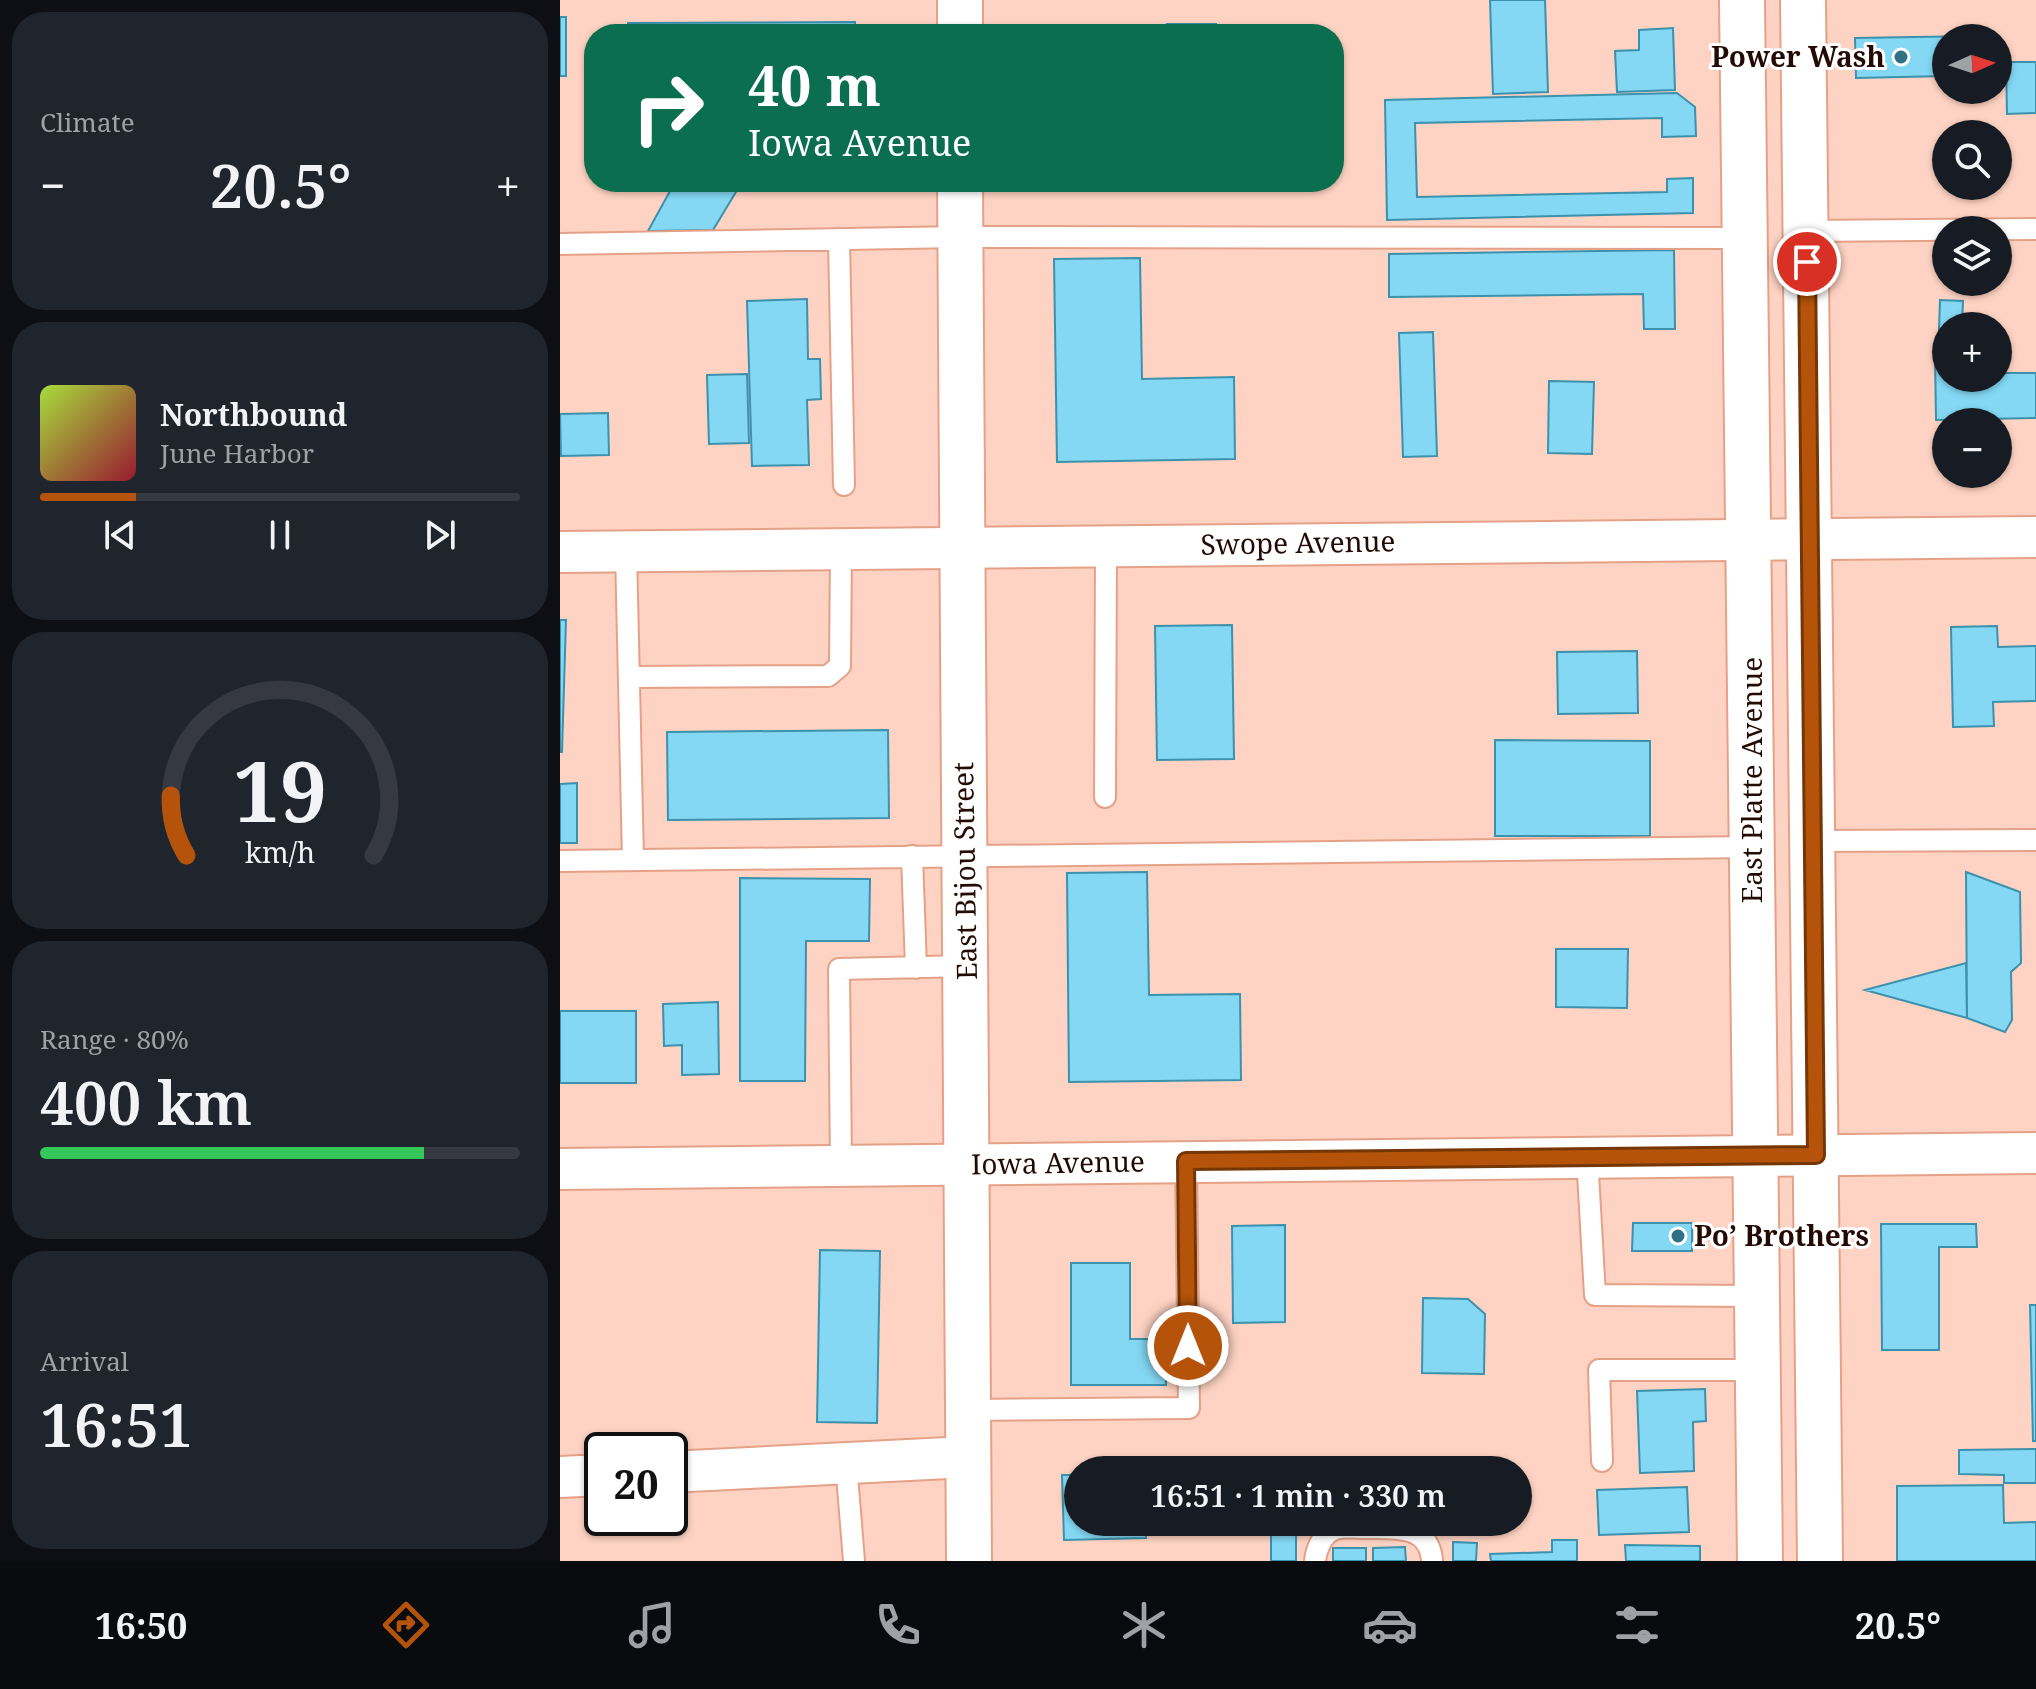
<!DOCTYPE html>
<meta charset="utf-8">
<style>
:root{--surface:#171b24;--page:#20242c;--text:#f1f3f6;--muted:#9ea1a6;--line:#363941;--accent:#b45309}
body{margin:0;font-family:"Noto Serif",serif;background:var(--page);color:var(--text);height:100vh;display:flex;flex-direction:column;font-size:30px;white-space:nowrap}
*{box-sizing:border-box;margin:0}
p{font-size:26px;color:var(--muted)}
.icon{flex:none;width:44px;height:44px;fill:none;stroke:currentColor;stroke-width:2;stroke-linecap:round;stroke-linejoin:round}
.map{position:relative;flex:1;overflow:hidden}
.details{display:flex;flex-direction:column;gap:12px;padding:12px;background:#0d0f14;width:560px}
.details>*{flex:none}
.banner{position:absolute;left:24px;top:24px;width:760px;height:168px;border-radius:32px;box-shadow:0 2px 6px #0004;background:#0b6e4f;color:#fff;overflow:hidden}
.needle{width:52px;rotate:87deg}
.buttons{position:absolute;left:1372px;top:24px;display:grid;gap:16px}
.buttons a{display:grid;place-items:center;width:80px;height:80px;border-radius:50%;background:var(--surface);box-shadow:0 2px 6px #0004;font-size:40px}
.speed{position:absolute;left:24px;top:1432px;display:flex;gap:16px;font-size:40px;font-weight:700;text-align:center}
.speed>*{display:grid;place-content:center;width:104px;height:104px;border-radius:50%;background:var(--surface);box-shadow:0 2px 6px #0004;line-height:1}
.speed .limit{border:4px solid #111;border-radius:12px;background:#fff;color:#111}
.pin{position:absolute;display:grid;place-items:center;width:68px;height:68px;color:#fff;margin:-34px;border:4px solid #fff;border-radius:50%;box-shadow:0 2px 8px #0007}
.me{position:absolute;width:88px;margin:-44px;rotate:0deg;stroke-linejoin:round;filter:drop-shadow(0 0 6px #0008)}
.turn{display:flex;align-items:center;gap:28px;height:168px;padding:0 32px;font-size:36px}
.turn .icon{width:104px;height:104px;stroke-width:2.5}
.turn b{display:block;font-size:56px;line-height:68px}
.big{font-size:60px;font-weight:600;line-height:1.1}
.details .tile{flex:1;display:flex;flex-direction:column;justify-content:center;gap:12px;min-width:0;padding:0 28px;border-radius:32px;background:var(--page)}
.details .dial{align-items:center;gap:0}
.dial svg{height:208px;overflow:visible;fill:none;stroke:var(--line);stroke-width:7;stroke-linecap:round;text-anchor:middle}
.dial text{fill:var(--text);stroke:none}
.song{display:flex;align-items:center;gap:24px}
.cover{width:96px;height:96px;border-radius:12px;background:linear-gradient(135deg,hsl(80 70% 55%),hsl(350 70% 35%))}
.played{height:8px;border-radius:4px;background:linear-gradient(90deg,var(--accent) 20%,var(--line) 20%)}
.keys{display:flex;justify-content:space-around;direction:ltr}
.heat{display:flex;justify-content:space-between;align-items:center;font-size:44px;direction:ltr}
.charge{height:12px;border-radius:6px;background:linear-gradient(90deg,#34c759 80%,var(--line) 0)}
.trip{position:absolute;left:504px;top:1456px;width:468px;height:80px;border-radius:40px;background:var(--surface);box-shadow:0 2px 6px #0004;font-weight:600;line-height:80px;text-align:center}
.menu{display:flex;height:128px;justify-content:space-around;align-items:center;background:#090b0e;color:var(--muted)}
.menu .icon{width:56px;height:56px}
.menu .current{color:var(--accent)}
.menu b{font-size:36px;color:var(--text)}
main{display:flex;flex:1;min-height:0}
.map>svg:first-child{display:block}
.building{fill:#84d8f4;stroke:#3c91ac;stroke-width:2}
.lines{fill:none;stroke-linecap:round;stroke-linejoin:round}
.lane-casing{stroke:#e5a187;stroke-width:24}
.street-casing{stroke:#e5a187;stroke-width:44}
.secondary-casing{stroke:#e5a187;stroke-width:48}
.primary-casing{stroke:#e5a187;stroke-width:48}
.lane{stroke:#fff;stroke-width:20}
.street{stroke:#fff;stroke-width:40}
.secondary{stroke:#fff;stroke-width:44}
.primary{stroke:#fff;stroke-width:44}
.route-casing{stroke:#753606;stroke-width:20}
.route{stroke:#b45309;stroke-width:14}
.poi-dot{fill:#317185;stroke:#fff;stroke-width:3}
.labels{text-anchor:middle;stroke-width:6;stroke-linejoin:round;paint-order:stroke}
.poi-label{font-size:28px;font-weight:bold;fill:#230b03;stroke:#fff;text-anchor:end}
.street-label{font-size:28px;fill:#230b03;stroke:#fff}
</style>
<main>
<section class="details">
<div class="tile"><p>Climate</p>
<div class="heat"><a>−</a><b class="big">20.5°</b><a>+</a></div>
</div>
<div class="tile">
<div class="song"><i class="cover"></i><div><b>Northbound</b><p>June Harbor</p></div></div>
<div class="played"></div>
<div class="keys"><svg class="icon" aria-label="previous" viewBox="0 0 24 24"><path d="M18 5L8 12l10 7zM5 5v14"/></svg><svg class="icon" aria-label="pause" viewBox="0 0 24 24"><path d="M8 5v14M16 5v14"/></svg><svg class="icon" aria-label="next" viewBox="0 0 24 24"><path d="M6 5l10 7-10 7zM19 5v14"/></svg></div>
</div>
<div class="tile dial"><svg viewBox="0 0 100 80">
<path d="M14 69A42 42 0 1 1 86 69"/>
<path d="M14 69A42 42 0 0 1 8 46" stroke="#b45309"/>
<text x="50" y="56" font-size="32" font-weight="700">19</text>
<text x="50" y="72" font-size="11">km/h</text>
</svg></div>
<div class="tile"><p>Range · 80%</p><b class="big">400 km</b><div class="charge"></div></div>
<div class="tile"><p>Arrival</p><b class="big">16:51</b></div>
</section>
<div class="map">
<svg width="1476" height="1561" viewBox="0 0 1476 1561">
<rect width="100%" height="100%" fill="#fed3c3"/>
<!-- building -->
<path class="building" d="M 930,0 L 985,0 L 988,92 L 933,94 Z
M 0,17 L 6,17 L 6,76 L 0,76 Z
M 295,22 L 295,34 L 68,34 L 68,23 Z
M 607,24 L 656,24 L 656,34 L 607,34 Z
M 1113,28 L 1115,90 L 1057,92 L 1055,51 L 1079,50 L 1079,30 Z
M 1414,36 L 1386,38 L 1386,76 L 1296,78 L 1295,38 Z
M 1446,62 L 1476,62 L 1476,113 L 1447,114 Z
M 1117,93 L 1135,107 L 1136,136 L 1102,137 L 1102,118 L 855,123 L 857,197 L 1107,192 L 1107,179 L 1133,178 L 1133,213 L 827,220 L 825,100 Z
M 115,182 L 182,182 L 153,230 L 88,231 Z
M 1114,250 L 1115,329 L 1084,329 L 1083,294 L 829,297 L 829,254 Z
M 580,258 L 582,379 L 674,377 L 675,459 L 497,462 L 494,259 Z
M 247,299 L 248,359 L 260,359 L 261,399 L 247,400 L 249,465 L 192,466 L 187,301 Z
M 1380,300 L 1403,301 L 1402,326 L 1379,329 Z
M 873,332 L 877,456 L 843,457 L 839,333 Z
M 1438,355 L 1439,373 L 1476,373 L 1476,418 L 1376,420 L 1375,356 L 1386,356 L 1386,378 L 1438,378 Z
M 187,374 L 189,443 L 149,444 L 147,375 Z
M 989,381 L 1034,382 L 1032,454 L 988,453 Z
M 48,413 L 49,455 L 1,456 L 0,414 Z
M 0,620 L 6,620 L 2,752 L 0,752 Z
M 672,625 L 674,759 L 597,760 L 595,626 Z
M 1437,626 L 1438,647 L 1476,646 L 1476,701 L 1433,702 L 1434,726 L 1393,727 L 1391,627 Z
M 1077,651 L 1078,713 L 998,714 L 997,652 Z
M 328,730 L 329,818 L 108,820 L 107,732 Z
M 935,740 L 1090,741 L 1090,836 L 935,836 Z
M 17,783 L 17,843 L 0,843 L 0,784 Z
M 587,872 L 589,995 L 680,994 L 681,1080 L 509,1082 L 507,873 Z
M 1406,872 L 1460,892 L 1461,963 L 1451,972 L 1452,1020 L 1445,1032 L 1407,1018 Z
M 180,878 L 310,879 L 309,941 L 246,941 L 245,1081 L 180,1081 Z
M 996,949 L 1068,949 L 1067,1008 L 996,1007 Z
M 1406,963 L 1407,1018 L 1305,990 Z
M 158,1002 L 159,1074 L 122,1075 L 122,1045 L 104,1046 L 103,1004 Z
M 0,1011 L 76,1011 L 76,1083 L 0,1083 Z
M 1073,1223 L 1132,1223 L 1132,1251 L 1072,1251 Z
M 1321,1224 L 1416,1224 L 1417,1247 L 1379,1247 L 1379,1350 L 1322,1350 Z
M 725,1225 L 725,1322 L 673,1323 L 672,1226 Z
M 260,1250 L 320,1251 L 317,1423 L 257,1422 Z
M 511,1263 L 570,1263 L 570,1339 L 606,1339 L 606,1385 L 511,1385 Z
M 863,1298 L 908,1299 L 925,1314 L 924,1374 L 862,1373 Z
M 1470,1305 L 1476,1305 L 1476,1441 L 1473,1441 Z
M 1145,1389 L 1146,1421 L 1133,1422 L 1134,1471 L 1080,1473 L 1077,1391 Z
M 1476,1449 L 1476,1483 L 1444,1483 L 1444,1475 L 1399,1474 L 1399,1450 Z
M 502,1475 L 518,1475 L 518,1522 L 586,1522 L 586,1538 L 504,1540 Z
M 1443,1485 L 1444,1523 L 1476,1522 L 1476,1561 L 1337,1561 L 1337,1486 Z
M 1127,1487 L 1129,1532 L 1039,1535 L 1037,1490 Z
M 711,1522 L 736,1522 L 736,1561 L 711,1561 Z
M 992,1540 L 1017,1540 L 1017,1561 L 931,1561 L 930,1554 L 992,1552 Z
M 893,1542 L 917,1543 L 916,1561 L 893,1561 Z
M 1065,1545 L 1140,1546 L 1140,1561 L 1066,1561 Z
M 845,1547 L 846,1561 L 813,1561 L 813,1548 Z
M 773,1548 L 806,1548 L 806,1561 L 773,1561 Z"/>
<g class="lines">
<!-- lane casing -->
<g class="lane-casing">
<path id="lane" d="M 1246,231 L 1476,229
M 279,239 L 284,485
M 0,244 L 400,237 L 1185,238
M 66,551 L 73,860
M 69,677 L 268,676 L 280,666 L 281,549
M 545,797 L 546,545
M 1253,841 L 1476,840
M 352,856 L 356,968
M 0,861 L 1193,847
M 1027,1156 L 1035,1295 L 1198,1296
M 281,1166 L 279,969 L 407,966
M 408,1410 L 629,1408 L 626,1161
M 1042,1461 L 1039,1370 L 1198,1370
M 286,1463 L 294,1561
M 755,1561 C 756,1550 762,1535 773,1530 C 781,1526 795,1528 804,1528 C 832,1528 870,1524 872,1561"/>
</g>
<!-- street casing -->
<g class="street-casing">
<path id="street" d="M 0,552 L 1476,537
M 0,1169 L 1476,1153
M 110,1472 L 408,1457
M 0,1477 L 42,1475"/>
</g>
<!-- secondary casing -->
<g class="secondary-casing">
<path id="secondary" d="M 400,34 L 400,0
M 400,182 L 409,1561"/>
</g>
<!-- primary casing -->
<g class="primary-casing">
<path id="primary" d="M 1182,0 L 1200,1561
M 1243,0 L 1260,1561"/>
</g>
<!-- lane -->
<use href="#lane" class="lane"/>
<!-- street -->
<use href="#street" class="street"/>
<!-- secondary -->
<use href="#secondary" class="secondary"/>
<!-- primary -->
<use href="#primary" class="primary"/>
</g>
<g class="lines">
<!-- route casing -->
<g class="route-casing">
<path id="route" d="M 628,1346 L 626,1161 L 1256,1155 L 1247,262"/>
</g>
<!-- route -->
<use href="#route" class="route"/>
</g>
<!-- markers -->
<g class="poi-dot">
<circle cx="1341" cy="57" r="8"/>
<circle cx="1118" cy="1236" r="8"/>
</g>
<g class="labels">
<!-- poi labels -->
<g class="poi-label">
<text x="1325" y="67">Power Wash</text>
<text x="1134" y="1246" text-anchor="start">Po’ Brothers</text>
</g>
<!-- street labels -->
<g class="street-label">
<text transform="translate(738 543) rotate(-1)" y="10">Swope Avenue</text>
<text transform="translate(1192 780) rotate(-90)" y="10">East Platte Avenue</text>
<text transform="translate(405 871) rotate(-91)" y="10">East Bijou Street</text>
<text transform="translate(498 1163) rotate(-1)" y="10">Iowa Avenue</text>
</g>
</g>
</svg>
<div class="buttons">
<a><svg class="needle" viewBox="-14 -14 28 28"><path d="M0-13l5 13h-10z" fill="#e53935"/><path d="M0 13l5-13h-10z" fill="#9ea1a6"/></svg></a>
<a><svg class="icon" aria-label="search" viewBox="0 0 24 24"><circle cx="10" cy="10" r="6"/><path d="M15 15l6 6"/></svg></a>
<a><svg class="icon" aria-label="layers" viewBox="0 0 24 24"><path d="M12 4l9 5-9 5-9-5zM3 14l9 5 9-5"/></svg></a>
<a>+</a>
<a>−</a>
</div>
<div class="speed"><div class="limit">20</div></div>
<div class="pin" style="left:1247px;top:262px;background:#d93025"><svg class="icon" aria-label="arrive" viewBox="0 0 24 24"><path d="M6 21V4h12l-3 4 3 4H6"/></svg></div>
<svg class="me" style="left:628px;top:1346px" viewBox="-20 -20 40 40"><circle r="17" fill="#b45309" stroke="#fff" stroke-width="3"/><path d="M0-11L8 9 0 5-8 9z" fill="#fff"/></svg>
<div class="trip">16:51 · 1 min · 330 m</div>
<div class="banner">
<div class="turn"><svg class="icon" aria-label="right" viewBox="0 0 24 24"><path d="M7 20v-9h11M14 6l5 5-5 5"/></svg><div><b>40 m</b>Iowa Avenue</div></div>
</div>
</div>
</main>
<nav class="menu">
<b>16:50</b>
<svg class="icon current" aria-label="directions" viewBox="0 0 24 24"><path d="M12 3l9 9-9 9-9-9zM9 14v-3h6M13 9l2 2-2 2"/></svg>
<svg class="icon" aria-label="music" viewBox="0 0 24 24"><path d="M9 18V5l10-2v13"/><circle cx="6" cy="18" r="3"/><circle cx="16" cy="16" r="3"/></svg>
<svg class="icon" aria-label="phone" viewBox="0 0 24 24"><path d="M5 4h4l2 5-3 2q2 4 5 5l2-3 5 2v4C11 20 4 13 5 4z"/></svg>
<svg class="icon" aria-label="climate" viewBox="0 0 24 24"><path d="M12 3v18M4 7l16 10M4 17L20 7"/></svg>
<svg class="icon" aria-label="car" viewBox="0 0 24 24"><path d="M5 17H2v-5l4-1 3-4h7l3 4 3 1v5h-3M9 17h6M6 11h13"/><circle cx="7" cy="17" r="2"/><circle cx="17" cy="17" r="2"/></svg>
<svg class="icon" aria-label="filters" viewBox="0 0 24 24"><path d="M4 7h16M4 17h16"/><circle cx="9" cy="7" r="2"/><circle cx="15" cy="17" r="2"/></svg>
<b>20.5°</b>
</nav>
